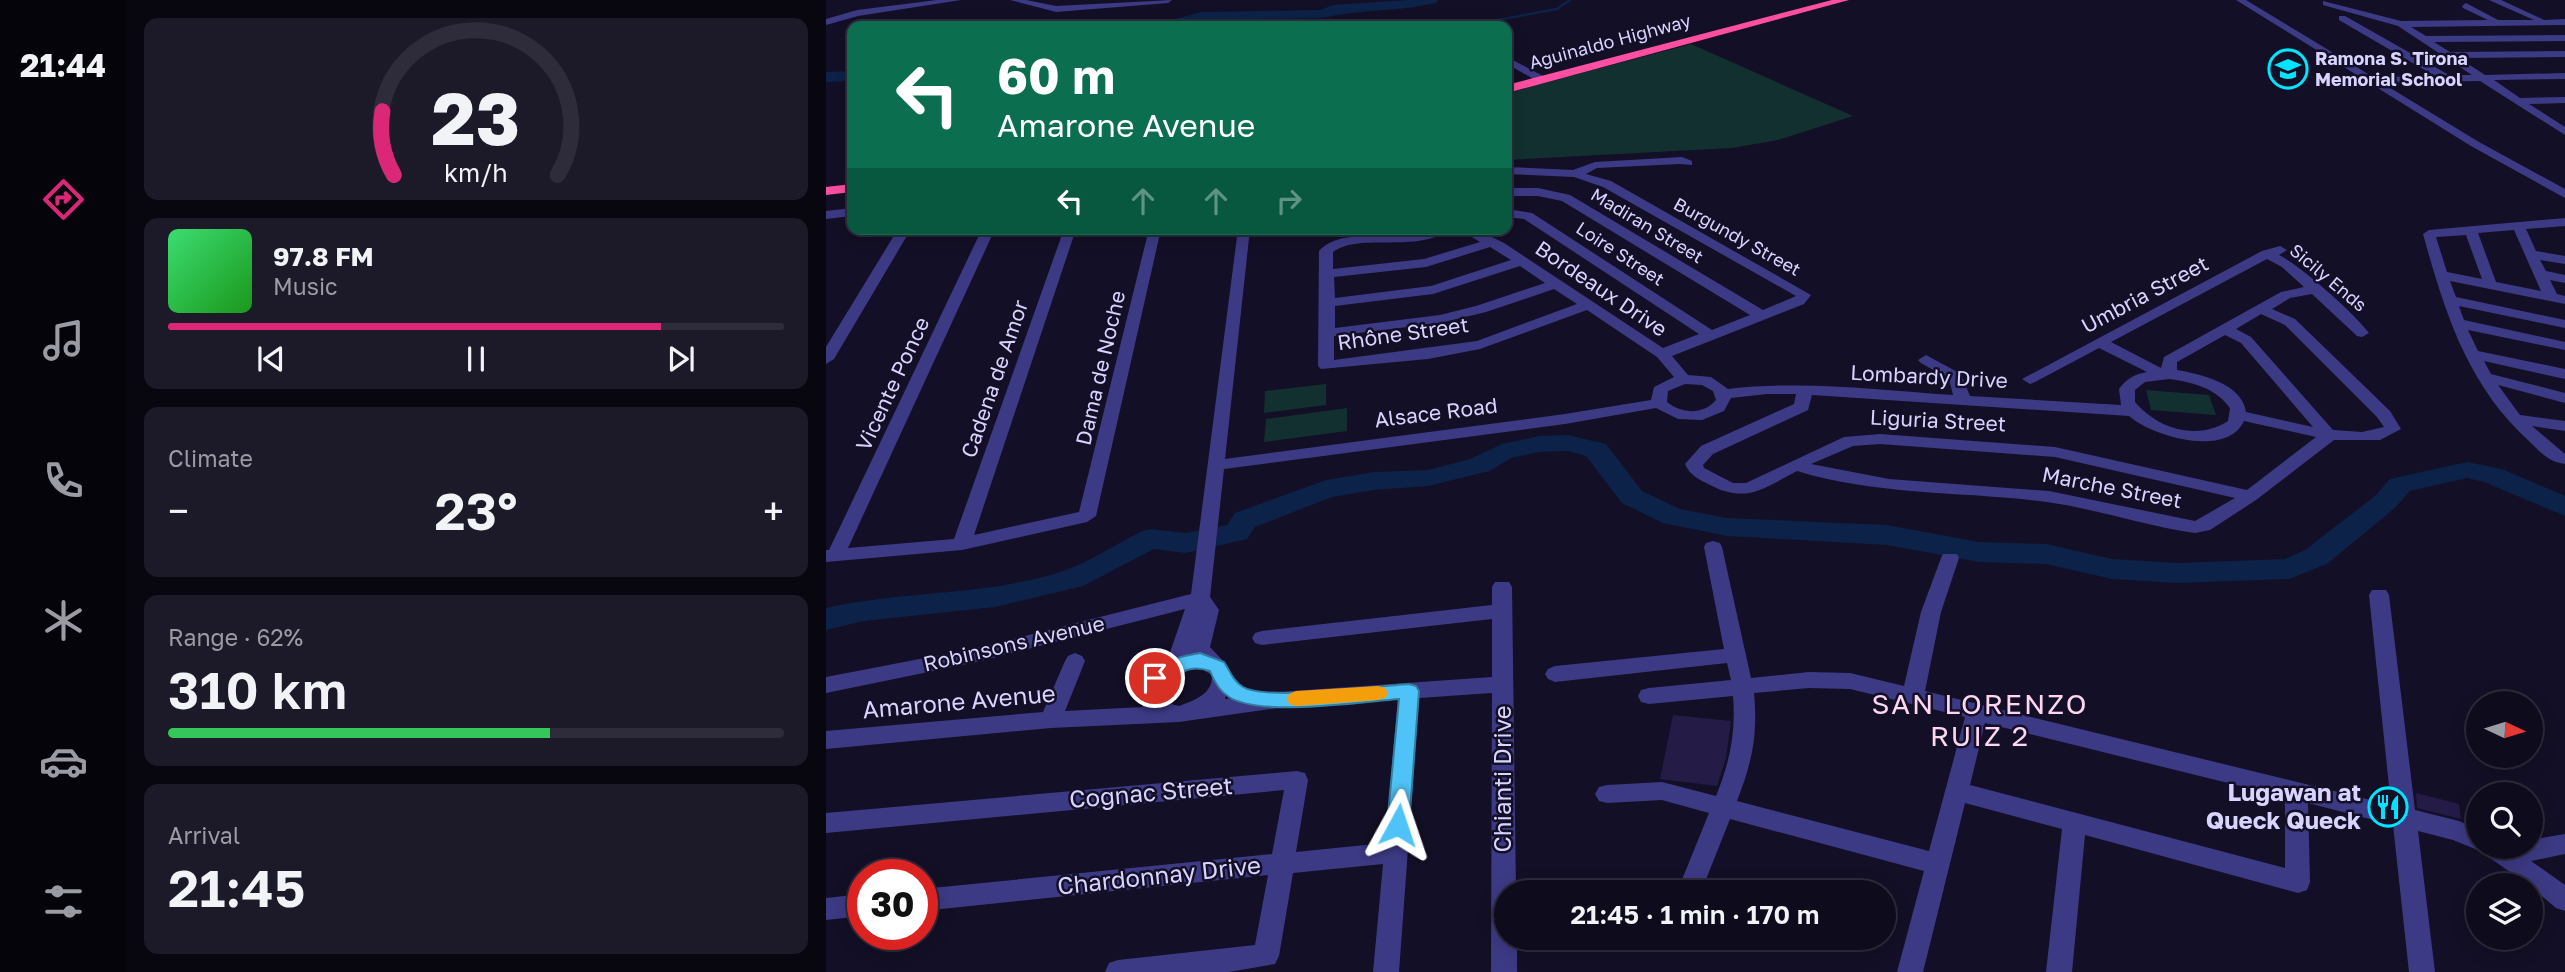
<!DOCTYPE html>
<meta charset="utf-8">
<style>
:root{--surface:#0e0b1c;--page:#1c1929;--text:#f1f3f6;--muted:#9b9ba3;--line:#2e2b3b;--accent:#db2777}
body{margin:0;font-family:"Golos Text",sans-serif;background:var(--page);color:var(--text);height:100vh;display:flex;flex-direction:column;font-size:26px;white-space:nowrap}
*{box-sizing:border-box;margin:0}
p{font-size:23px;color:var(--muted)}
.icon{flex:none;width:38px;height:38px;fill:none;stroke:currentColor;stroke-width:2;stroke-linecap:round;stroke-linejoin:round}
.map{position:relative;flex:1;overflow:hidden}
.sheet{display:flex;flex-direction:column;gap:18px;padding:18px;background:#08060f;width:700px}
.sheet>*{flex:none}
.top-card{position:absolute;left:21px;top:21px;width:665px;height:214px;border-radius:14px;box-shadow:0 4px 18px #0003,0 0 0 2px var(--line);background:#0b6e4f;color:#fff;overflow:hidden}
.needle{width:46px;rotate:94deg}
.buttons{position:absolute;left:1640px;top:691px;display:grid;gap:14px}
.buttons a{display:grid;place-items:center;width:77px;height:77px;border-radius:50%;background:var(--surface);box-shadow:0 4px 18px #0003,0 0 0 2px var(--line);font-size:35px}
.speed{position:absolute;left:21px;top:859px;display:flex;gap:14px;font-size:35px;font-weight:700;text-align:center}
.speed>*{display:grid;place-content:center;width:91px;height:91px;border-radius:50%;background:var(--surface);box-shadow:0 4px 18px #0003,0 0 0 2px var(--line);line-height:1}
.speed .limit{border:10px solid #d22;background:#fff;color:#111}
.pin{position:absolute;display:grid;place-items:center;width:60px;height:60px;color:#fff;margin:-30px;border:4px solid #fff;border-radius:50%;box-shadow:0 2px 7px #0007}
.me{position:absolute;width:77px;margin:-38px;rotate:5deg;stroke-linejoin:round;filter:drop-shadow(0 0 5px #0008)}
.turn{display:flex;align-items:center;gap:24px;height:147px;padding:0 35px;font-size:32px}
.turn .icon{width:91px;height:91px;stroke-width:2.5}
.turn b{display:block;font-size:49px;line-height:60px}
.lanes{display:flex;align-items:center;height:66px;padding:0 35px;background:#0003;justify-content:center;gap:35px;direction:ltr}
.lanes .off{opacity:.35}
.big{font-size:52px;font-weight:600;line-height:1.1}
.sheet .card{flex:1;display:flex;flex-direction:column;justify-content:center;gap:10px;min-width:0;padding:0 24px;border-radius:14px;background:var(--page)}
.sheet .dial{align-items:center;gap:0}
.dial svg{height:182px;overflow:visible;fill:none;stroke:var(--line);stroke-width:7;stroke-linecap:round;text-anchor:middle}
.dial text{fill:var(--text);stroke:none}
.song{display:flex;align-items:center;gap:21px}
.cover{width:84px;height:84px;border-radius:10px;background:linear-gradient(135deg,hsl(140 70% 55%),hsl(120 70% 35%))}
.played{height:7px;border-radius:4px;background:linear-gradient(90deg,var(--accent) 80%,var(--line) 80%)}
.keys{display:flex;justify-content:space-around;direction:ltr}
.heat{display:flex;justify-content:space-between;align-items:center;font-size:38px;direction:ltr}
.charge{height:10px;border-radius:5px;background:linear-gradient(90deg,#34c759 62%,var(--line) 0)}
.trip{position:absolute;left:668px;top:880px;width:402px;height:70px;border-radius:35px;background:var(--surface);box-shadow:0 4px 18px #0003,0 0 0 2px var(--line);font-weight:600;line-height:70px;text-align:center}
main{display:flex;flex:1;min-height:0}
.menu{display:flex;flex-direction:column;width:126px;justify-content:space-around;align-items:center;background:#06040b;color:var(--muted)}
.menu .icon{width:49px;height:49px}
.menu .active{color:var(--accent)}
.menu b{font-size:32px;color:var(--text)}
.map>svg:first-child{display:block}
.green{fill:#12302f}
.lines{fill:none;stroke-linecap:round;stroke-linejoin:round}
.stream{stroke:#0c2248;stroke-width:2.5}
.river{fill:#0c2248;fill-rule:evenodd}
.building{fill:#241b47}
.minor{fill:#3d3a85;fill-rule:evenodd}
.highway{fill:#ff4fa3;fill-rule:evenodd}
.route{fill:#4fc3f7;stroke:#337fa1;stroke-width:2}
.slow{fill:#f59e0b}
.labels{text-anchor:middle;stroke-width:5;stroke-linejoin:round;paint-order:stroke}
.far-street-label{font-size:18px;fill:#d9d4ff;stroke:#130f26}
.far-poi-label{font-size:18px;font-weight:bold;fill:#d9d4ff;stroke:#130f26;text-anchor:start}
.street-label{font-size:21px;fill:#d9d4ff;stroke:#130f26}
.near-street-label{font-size:24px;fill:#d9d4ff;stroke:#130f26}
.near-poi-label{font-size:24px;font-weight:bold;fill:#d9d4ff;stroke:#130f26;text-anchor:end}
.near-neighbourhood-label{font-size:28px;letter-spacing:2px;fill:#ffd6f0;stroke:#130f26}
</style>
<main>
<nav class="menu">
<b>21:44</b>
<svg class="icon active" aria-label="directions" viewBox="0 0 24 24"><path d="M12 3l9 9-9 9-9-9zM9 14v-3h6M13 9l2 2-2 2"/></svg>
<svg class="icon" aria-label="music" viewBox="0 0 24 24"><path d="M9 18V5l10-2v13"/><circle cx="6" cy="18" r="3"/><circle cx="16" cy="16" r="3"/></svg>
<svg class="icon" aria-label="phone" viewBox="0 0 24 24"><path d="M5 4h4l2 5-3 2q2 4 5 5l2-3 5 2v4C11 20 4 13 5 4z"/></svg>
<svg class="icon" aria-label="climate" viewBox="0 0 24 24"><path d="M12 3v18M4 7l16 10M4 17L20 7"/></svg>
<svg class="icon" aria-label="car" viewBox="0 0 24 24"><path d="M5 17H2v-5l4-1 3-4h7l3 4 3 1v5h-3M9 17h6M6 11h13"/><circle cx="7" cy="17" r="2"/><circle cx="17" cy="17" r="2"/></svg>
<svg class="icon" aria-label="filters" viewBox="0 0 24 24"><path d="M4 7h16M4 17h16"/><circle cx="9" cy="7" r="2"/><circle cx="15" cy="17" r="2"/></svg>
</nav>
<section class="sheet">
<div class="card dial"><svg viewBox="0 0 100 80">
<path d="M14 69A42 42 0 1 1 86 69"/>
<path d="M14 69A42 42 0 0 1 9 41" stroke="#db2777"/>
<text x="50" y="56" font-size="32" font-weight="700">23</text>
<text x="50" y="72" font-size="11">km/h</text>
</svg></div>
<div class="card">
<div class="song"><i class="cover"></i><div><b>97.8 FM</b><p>Music</p></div></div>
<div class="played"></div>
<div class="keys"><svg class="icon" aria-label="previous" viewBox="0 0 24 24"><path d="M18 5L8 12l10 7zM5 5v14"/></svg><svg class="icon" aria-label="pause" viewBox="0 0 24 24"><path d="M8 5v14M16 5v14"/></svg><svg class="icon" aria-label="next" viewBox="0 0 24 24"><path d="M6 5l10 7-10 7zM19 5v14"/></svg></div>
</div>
<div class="card"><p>Climate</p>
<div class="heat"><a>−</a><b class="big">23°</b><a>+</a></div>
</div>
<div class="card"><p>Range · 62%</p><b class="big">310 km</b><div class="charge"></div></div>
<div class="card"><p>Arrival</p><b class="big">21:45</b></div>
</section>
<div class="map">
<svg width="1739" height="972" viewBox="0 0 1739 972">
<rect width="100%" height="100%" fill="#130f26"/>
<!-- green -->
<path class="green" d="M 865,44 L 1027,116 L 952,140 L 906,148 L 681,160 L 681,93 Z
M 500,384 L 500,405 L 438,413 L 439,391 Z
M 1320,390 L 1383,395 L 1390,415 L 1325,410 Z
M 521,408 L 521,431 L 438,442 L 440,419 Z"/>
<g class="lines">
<!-- stream -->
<path class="stream" d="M 638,26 L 731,9 L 744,0"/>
<!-- river -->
<path class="river" d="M 581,0 L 612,0 L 610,3 C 572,12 533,9 496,18 L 376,20 L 364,24 L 365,26 L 346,26 L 344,23 L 346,20 L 375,12 L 494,10 L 507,5 Z
M 26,71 L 26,81 L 0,82 L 0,72 Z
M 742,435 L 780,444 L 816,491 L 854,509 L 901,518 L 1061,525 L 1153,542 L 1220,544 L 1286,559 L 1352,563 L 1459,559 L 1479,550 L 1549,496 L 1564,479 L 1641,462 L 1676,469 L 1739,496 L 1739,516 L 1658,482 L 1641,478 L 1584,491 L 1569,508 L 1501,564 L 1463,579 L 1352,583 L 1286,579 L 1220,564 L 1153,562 L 1061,545 L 901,536 L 837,523 L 796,503 L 760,456 L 742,451 L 713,452 L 685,458 L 664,471 L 602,486 L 548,490 L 506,497 L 429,527 L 421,539 L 360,553 L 328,549 L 257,586 L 169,607 L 38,621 L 0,630 L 0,608 C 77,590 164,596 237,571 C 263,562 289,545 314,532 L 324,529 L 360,533 L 401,525 L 409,513 L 500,480 L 548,472 L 602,470 L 644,459 L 676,444 L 713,436 Z"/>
</g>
<!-- building -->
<path class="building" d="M 847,715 L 905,721 L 900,758 L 891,786 L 834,779 Z
M 1590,793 L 1633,804 L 1635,819 L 1591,808 Z"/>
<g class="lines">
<!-- minor -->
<path class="minor" d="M 111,0 L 135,0 L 32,16 L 0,25 L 0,19 L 31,10 Z
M 184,0 L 200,0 L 230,6 L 346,0 L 342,3 L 230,12 Z
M 1410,0 L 1420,0 L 1547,77 L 1609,76 L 1513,20 L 1513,16 L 1519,16 L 1623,75 L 1646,75 L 1572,26 L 1497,5 L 1497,1 L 1575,21 L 1662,20 L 1637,8 L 1636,6 L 1640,3 L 1672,20 L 1708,20 L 1663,0 L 1675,0 L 1718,20 L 1739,19 L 1739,25 L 1585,27 L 1600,36 L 1739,35 L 1739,41 L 1608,42 L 1624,52 L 1739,51 L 1739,57 L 1633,58 L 1659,75 L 1739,73 L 1739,79 L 1668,80 L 1694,98 L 1739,97 L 1739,103 L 1703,104 L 1739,127 L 1739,135 L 1654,81 L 1556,83 L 1653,142 L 1739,189 L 1739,198 L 1645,146 Z
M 681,57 L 721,78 L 722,80 L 713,82 L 681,64 Z
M 856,157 L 866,161 L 866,165 L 854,164 L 771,168 L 760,174 L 785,181 L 985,295 L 978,304 L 846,356 L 862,375 L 885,377 L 902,389 C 977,380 1053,390 1127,395 L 1123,379 L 1095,363 L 1092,360 L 1100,355 L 1135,374 L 1144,396 L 1295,405 L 1293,389 C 1300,379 1309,374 1321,372 L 1273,348 L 1209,382 L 1204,384 L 1196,379 L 1436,251 L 1454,246 L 1461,250 L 1453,255 C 1475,266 1527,312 1543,333 L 1536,337 L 1531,336 L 1486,294 L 1464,298 L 1446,309 L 1469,319 L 1564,411 L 1575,429 L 1554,440 L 1508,440 L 1430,500 L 1384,530 L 1369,533 C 1319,526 1271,509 1221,502 C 1137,491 1053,496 971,471 C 938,488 921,504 884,485 C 873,479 864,476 859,464 L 875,446 L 968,404 L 970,394 L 941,394 L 905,398 L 898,411 L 876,420 L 852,419 L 830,408 L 739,424 L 398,469 L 384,597 L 393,610 L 384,647 L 401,665 L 407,678 L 399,699 L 452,692 L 666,677 L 666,619 L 436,645 L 429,643 L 426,638 L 429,633 L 436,631 L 666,605 L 666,587 L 669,582 L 683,582 L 686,587 L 690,892 L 681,892 L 681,938 L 691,938 L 691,972 L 665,972 L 666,693 L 593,698 L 573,972 L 547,972 L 557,864 L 467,873 L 453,956 L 449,964 L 403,972 L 279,972 L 283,963 L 292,960 L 429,945 L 442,875 L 96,911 L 96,889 L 446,854 L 458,790 L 0,833 L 0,813 L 471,771 L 479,773 L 482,780 L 470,852 L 559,843 L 572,699 L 452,708 L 353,722 L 225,728 L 0,749 L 0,731 L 217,712 L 239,661 L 242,656 L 249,653 L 256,656 L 259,661 L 239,711 L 317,707 C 308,685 323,671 341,661 L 359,609 L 151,662 L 0,693 L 0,677 L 151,648 L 365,594 L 412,229 L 424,229 L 399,459 L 739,414 L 825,400 L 828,387 L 848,377 L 831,357 L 761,310 L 654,349 L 602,359 L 495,369 L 492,366 L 493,251 C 513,229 553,239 580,235 C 595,233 608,229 624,229 C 593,254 534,232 507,252 L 507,269 L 598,259 L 654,242 L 633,229 L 650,229 L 678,243 L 837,348 L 873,334 L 698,219 L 681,217 L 681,209 L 706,213 L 886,330 L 924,315 L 736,201 L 712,196 L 681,196 L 681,188 L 712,188 L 744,195 L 937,310 L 970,296 L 777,187 L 748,177 L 681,174 L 681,167 L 747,170 L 769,162 ZM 664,247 L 685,260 L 605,286 L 509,298 L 508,277 L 600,267 ZM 1441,259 L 1456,267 L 1478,287 L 1455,292 L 1338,357 L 1335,368 L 1285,342 ZM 694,266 L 719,283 L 650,306 L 614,315 L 509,328 L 509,306 L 607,294 ZM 728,289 L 751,304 L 651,341 L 508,360 L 508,336 L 614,323 L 660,312 ZM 1435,314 L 1459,325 L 1551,417 L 1558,427 L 1536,432 L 1507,430 L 1425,337 L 1410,329 ZM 1399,335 L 1415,343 L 1487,427 L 1420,412 C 1416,383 1374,374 1351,370 L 1351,362 ZM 1343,379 C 1366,382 1390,388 1404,408 L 1402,421 C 1371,441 1332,429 1309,402 L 1309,390 L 1319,382 ZM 859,384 L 876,385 L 887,391 L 890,400 C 877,415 856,414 841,402 L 842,391 ZM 986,395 L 1303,416 C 1327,437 1401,458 1418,421 L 1490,437 L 1421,490 L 1229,447 L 1054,434 L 1018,437 L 920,483 L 907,483 L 878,468 L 877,465 L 887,454 L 982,410 ZM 1054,444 L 1229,457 L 1409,498 L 1369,521 L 1223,491 L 1063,479 L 985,464 L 1027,446 ZM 374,668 L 386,675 C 387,694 369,700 353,706 L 337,702 C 328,679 357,671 374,668 Z
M 26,208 L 26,216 L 0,219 L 0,211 Z
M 1739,218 L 1739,226 L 1700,229 L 1710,251 L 1739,256 L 1739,264 L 1714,260 L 1720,271 L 1739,275 L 1739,283 L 1724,280 L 1731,294 L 1739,296 L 1739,304 L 1624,281 L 1630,297 L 1739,320 L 1739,328 L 1633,306 L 1638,320 L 1739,342 L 1739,350 L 1642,330 L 1652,351 L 1739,369 L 1739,379 L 1658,361 L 1665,374 L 1739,393 L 1739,403 L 1672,385 L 1694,415 L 1739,421 L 1739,431 L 1706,426 L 1739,454 L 1739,464 C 1723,462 1715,453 1704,442 C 1641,385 1619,313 1597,234 L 1603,230 ZM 1688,230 L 1715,291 L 1670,282 L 1652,233 ZM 1640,235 L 1656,279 L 1621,272 L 1610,237 Z
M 72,229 L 85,229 L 8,359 L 0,364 L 0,347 Z
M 156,229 L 169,229 L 22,548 L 128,539 L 238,229 L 250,229 L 148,535 L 253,512 L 323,229 L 335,229 L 270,516 L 261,522 L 136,550 L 0,562 L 0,550 L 3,550 Z
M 887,541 L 894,543 L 896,547 L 925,678 L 983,672 L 1024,673 L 1078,686 L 1095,612 L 1115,558 L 1117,554 L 1131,554 L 1133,558 L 1115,612 L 1099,691 L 1565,805 L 1543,595 L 1546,590 L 1560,590 L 1563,595 L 1589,810 L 1633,821 L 1652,829 L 1652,847 L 1704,847 L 1704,840 L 1739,834 L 1739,854 L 1705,861 L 1739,885 L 1739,911 L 1730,908 L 1704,886 L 1654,851 L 1627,840 L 1592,831 L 1609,972 L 1583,972 L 1567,825 L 1482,803 L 1484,882 L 1481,890 L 1472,893 L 1259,835 L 1246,972 L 1220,972 L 1236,829 L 1139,803 L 1097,972 L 1071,972 L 1098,871 L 904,819 L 875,892 L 851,892 L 883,813 L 836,800 L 781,803 L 773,801 L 769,794 L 773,787 L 781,785 L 836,782 L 890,796 C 904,762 910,732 907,696 L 823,704 L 815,702 L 812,696 L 815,690 L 823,688 L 905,680 L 901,663 L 729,682 L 722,679 L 719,674 L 722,669 L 729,666 L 898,649 L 878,547 L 880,543 ZM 983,688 L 1024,689 L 1139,717 L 1103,851 L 911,801 C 926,762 932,736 928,693 ZM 1159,723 L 1459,797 L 1459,868 L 1144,785 Z
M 37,894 L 37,916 L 0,920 L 0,898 Z"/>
<!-- highway -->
<path class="highway" d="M 1006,0 L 1023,0 L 681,93 L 681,85 Z
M 26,184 L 26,192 L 0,195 L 0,187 Z"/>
</g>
<!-- route -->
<path class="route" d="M 374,653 L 398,662 C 404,671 407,681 417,687 C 440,701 551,686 583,684 L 590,686 L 593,691 L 583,825 L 580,832 L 572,834 L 564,832 L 561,825 L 573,699 C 533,702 435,717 403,697 C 393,691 388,681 384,671 C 357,662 352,679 329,685 L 323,683 L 320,678 C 331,660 354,657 374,653 Z"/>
<!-- slow -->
<path class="slow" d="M 552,686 L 559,688 L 562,693 L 559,698 L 552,700 L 470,706 L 463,704 L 461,699 L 463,694 L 470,691 Z"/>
<!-- icons -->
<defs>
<g id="school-ring" transform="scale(2.0125)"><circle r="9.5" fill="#130f26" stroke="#00e5ff" stroke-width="1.5"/><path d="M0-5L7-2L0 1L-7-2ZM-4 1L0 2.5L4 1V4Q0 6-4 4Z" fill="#00e5ff"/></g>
<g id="restaurant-ring" transform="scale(2.0125)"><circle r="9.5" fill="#130f26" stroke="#00e5ff" stroke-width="1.5"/><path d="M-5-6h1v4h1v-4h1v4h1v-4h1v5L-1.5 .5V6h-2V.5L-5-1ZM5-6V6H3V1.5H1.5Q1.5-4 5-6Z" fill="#00e5ff"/></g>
</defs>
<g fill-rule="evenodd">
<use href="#school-ring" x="1462" y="69"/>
<use href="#restaurant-ring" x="1562" y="807"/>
</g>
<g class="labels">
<!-- far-street labels -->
<g class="far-street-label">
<text transform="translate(784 42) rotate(-15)" y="6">Aguinaldo Highway</text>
<text transform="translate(821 226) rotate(31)" y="6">Madiran Street</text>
<text transform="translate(911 237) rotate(29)" y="6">Burgundy Street</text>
<text transform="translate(794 254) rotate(33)" y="6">Loire Street</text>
<text transform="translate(1502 278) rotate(40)" y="6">Sicily Ends</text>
</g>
<!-- far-poi labels -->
<g class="far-poi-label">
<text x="1489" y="65">Ramona S. Tirona<tspan x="1489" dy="21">Memorial School</tspan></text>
</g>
<!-- street labels -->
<g class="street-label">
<text transform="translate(775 289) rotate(34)" y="7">Bordeaux Drive</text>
<text transform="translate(1319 295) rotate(-28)" y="7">Umbria Street</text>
<text transform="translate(577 334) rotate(-8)" y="7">Rhône Street</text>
<text transform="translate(275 368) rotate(-77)" y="7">Dama de Noche</text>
<text transform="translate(1103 377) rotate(3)" y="7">Lombardy Drive</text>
<text transform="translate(169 379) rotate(-71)" y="7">Cadena de Amor</text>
<text transform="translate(67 384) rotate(-65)" y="7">Vicente Ponce</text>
<text transform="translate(610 413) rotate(-7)" y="7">Alsace Road</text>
<text transform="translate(1112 421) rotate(3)" y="7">Liguria Street</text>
<text transform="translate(1286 488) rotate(11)" y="7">Marche Street</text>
<text transform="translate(188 644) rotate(-13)" y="7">Robinsons Avenue</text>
</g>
<!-- near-street labels -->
<g class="near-street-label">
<text transform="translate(133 702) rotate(-5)" y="8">Amarone Avenue</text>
<text transform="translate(677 779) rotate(-90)" y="8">Chianti Drive</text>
<text transform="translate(325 793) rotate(-5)" y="8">Cognac Street</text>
<text transform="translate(333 876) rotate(-6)" y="8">Chardonnay Drive</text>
</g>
<!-- near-poi labels -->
<g class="near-poi-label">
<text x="1535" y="801">Lugawan at<tspan x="1535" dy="28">Queck Queck</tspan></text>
</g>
<!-- near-neighbourhood labels -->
<g class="near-neighbourhood-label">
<text x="1154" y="714">SAN LORENZO<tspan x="1154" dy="32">RUIZ 2</tspan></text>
</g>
</g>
</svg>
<div class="buttons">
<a><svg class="needle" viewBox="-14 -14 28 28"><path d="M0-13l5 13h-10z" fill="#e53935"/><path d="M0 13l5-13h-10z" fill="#9b9ba3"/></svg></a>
<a><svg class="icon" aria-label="search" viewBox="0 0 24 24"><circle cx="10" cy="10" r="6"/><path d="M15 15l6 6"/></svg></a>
<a><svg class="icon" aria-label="layers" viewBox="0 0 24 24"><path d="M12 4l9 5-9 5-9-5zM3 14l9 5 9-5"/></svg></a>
</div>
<div class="speed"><div class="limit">30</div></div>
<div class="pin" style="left:329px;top:678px;background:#d93025"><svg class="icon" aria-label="arrive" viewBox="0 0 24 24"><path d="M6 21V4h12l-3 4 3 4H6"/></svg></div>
<svg class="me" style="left:572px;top:825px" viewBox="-20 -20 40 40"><path d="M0-17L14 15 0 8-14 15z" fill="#4fc3f7" stroke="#fff" stroke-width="4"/></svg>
<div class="trip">21:45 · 1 min · 170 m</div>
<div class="top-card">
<div class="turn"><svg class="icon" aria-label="left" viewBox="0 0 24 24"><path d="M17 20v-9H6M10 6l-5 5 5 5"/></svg><div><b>60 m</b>Amarone Avenue</div></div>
<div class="lanes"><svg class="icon" aria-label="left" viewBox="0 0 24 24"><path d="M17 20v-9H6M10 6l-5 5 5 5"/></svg><svg class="icon off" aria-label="ahead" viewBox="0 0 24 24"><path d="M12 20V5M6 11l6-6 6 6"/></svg><svg class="icon off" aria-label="ahead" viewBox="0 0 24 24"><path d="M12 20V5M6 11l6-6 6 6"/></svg><svg class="icon off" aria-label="right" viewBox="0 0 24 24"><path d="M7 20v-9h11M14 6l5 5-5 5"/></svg></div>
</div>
</div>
</main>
